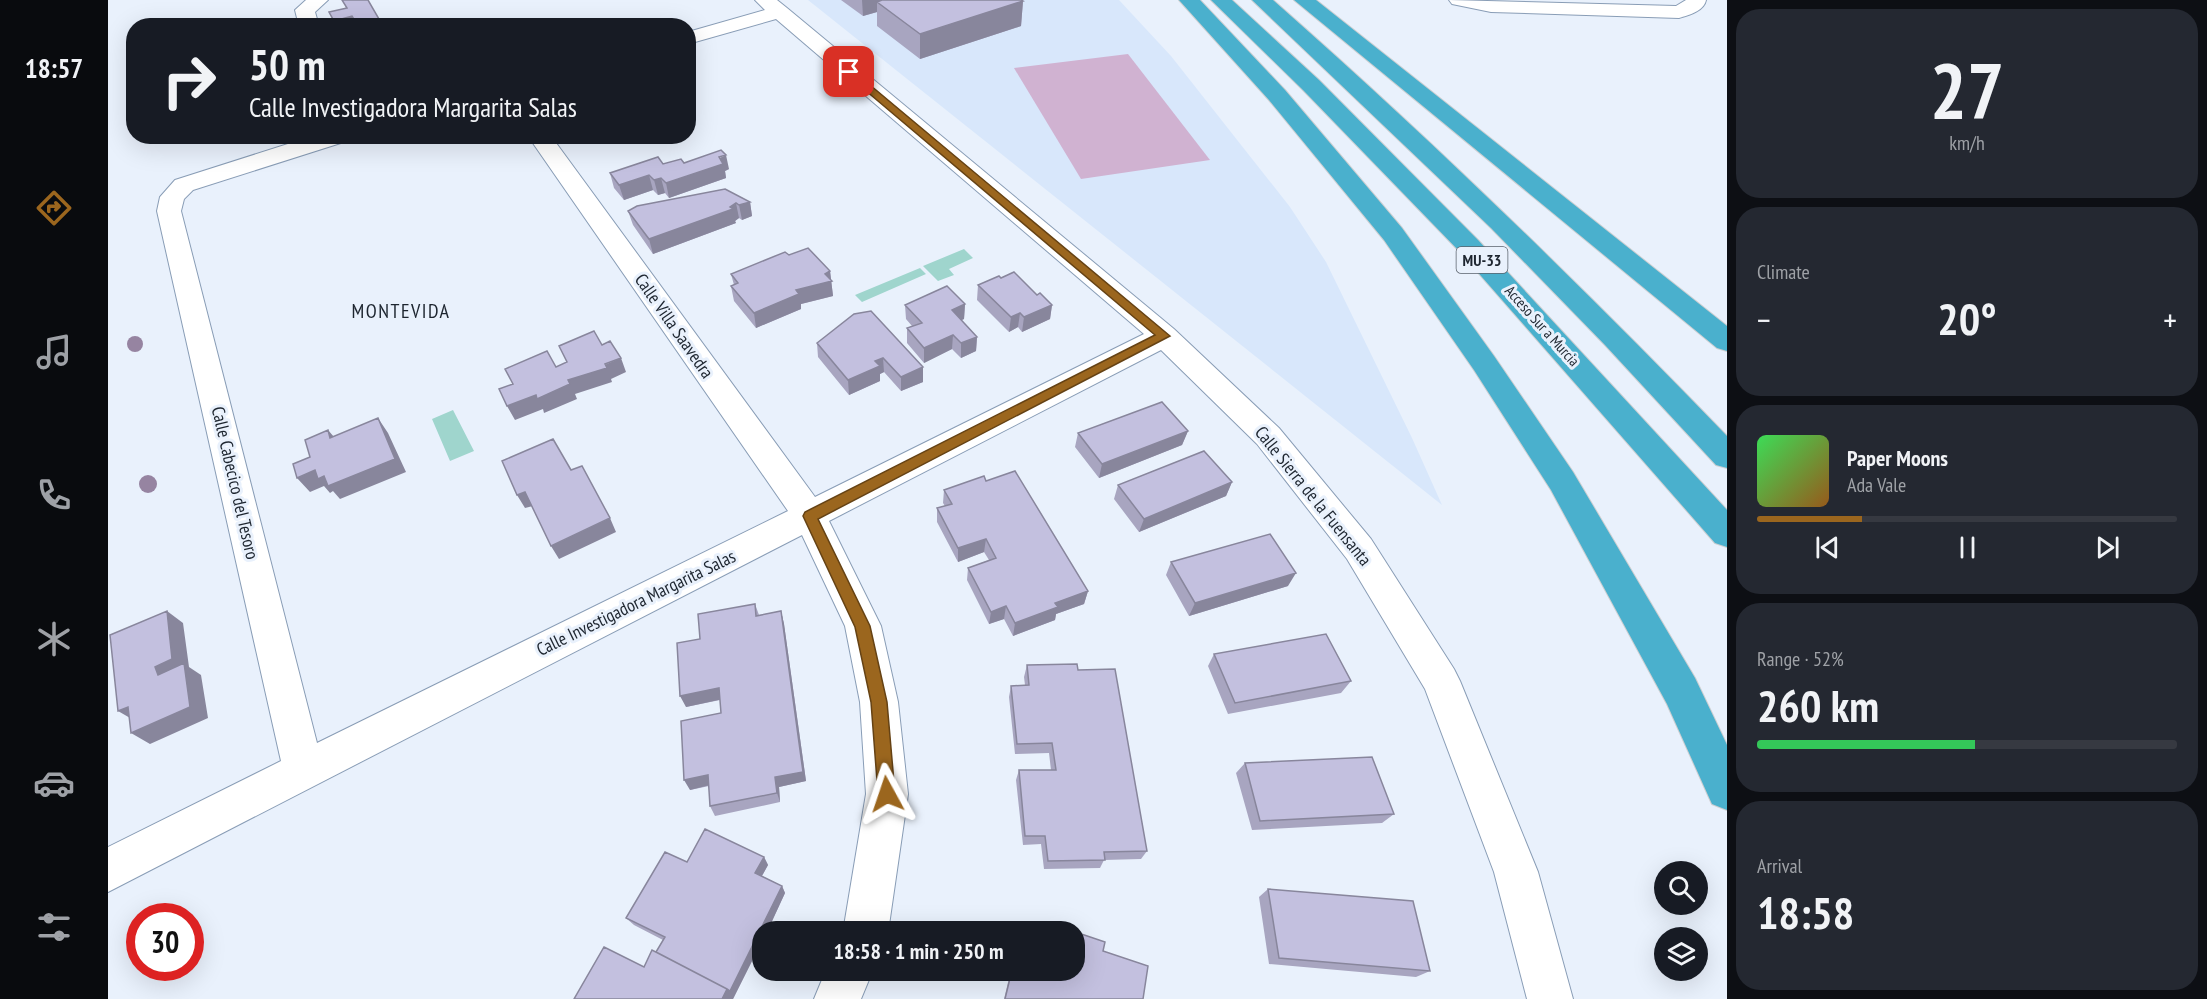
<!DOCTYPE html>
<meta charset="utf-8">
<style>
:root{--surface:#171b24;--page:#242831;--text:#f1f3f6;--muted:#9ea1a6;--line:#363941;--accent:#9b661e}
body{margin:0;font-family:"PT Sans Narrow",sans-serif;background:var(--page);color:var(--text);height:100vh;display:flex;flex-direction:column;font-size:22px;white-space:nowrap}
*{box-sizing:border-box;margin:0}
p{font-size:20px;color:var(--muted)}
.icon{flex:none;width:33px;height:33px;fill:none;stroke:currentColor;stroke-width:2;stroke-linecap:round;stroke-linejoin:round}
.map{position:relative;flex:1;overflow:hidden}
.panel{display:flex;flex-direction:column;gap:9px;padding:9px;background:#0d0f14;width:480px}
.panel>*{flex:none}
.banner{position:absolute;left:18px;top:18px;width:570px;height:126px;border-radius:24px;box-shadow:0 6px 24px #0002;background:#171b24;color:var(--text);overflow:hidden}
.fabs{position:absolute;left:1546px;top:861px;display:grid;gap:12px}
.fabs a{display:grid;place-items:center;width:54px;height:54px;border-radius:50%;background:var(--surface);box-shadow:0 6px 24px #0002;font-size:30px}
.speed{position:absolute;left:18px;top:903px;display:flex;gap:12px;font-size:30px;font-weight:700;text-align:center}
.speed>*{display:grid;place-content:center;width:78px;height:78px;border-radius:50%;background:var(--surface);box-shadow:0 6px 24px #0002;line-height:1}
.speed .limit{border:9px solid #d22;background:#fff;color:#111}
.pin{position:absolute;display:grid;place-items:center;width:51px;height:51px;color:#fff;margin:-26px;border-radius:12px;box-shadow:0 3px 9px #0006}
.me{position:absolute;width:66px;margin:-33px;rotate:355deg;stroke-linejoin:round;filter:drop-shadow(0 0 4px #0008)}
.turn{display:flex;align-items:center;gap:21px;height:126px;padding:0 24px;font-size:27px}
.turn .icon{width:78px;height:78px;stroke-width:2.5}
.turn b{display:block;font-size:42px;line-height:51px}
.big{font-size:45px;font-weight:600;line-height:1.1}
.panel .card{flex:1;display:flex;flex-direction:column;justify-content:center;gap:9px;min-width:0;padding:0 21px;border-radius:24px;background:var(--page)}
.panel .dial{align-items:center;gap:0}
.dial b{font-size:78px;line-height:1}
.song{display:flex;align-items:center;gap:18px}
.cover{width:72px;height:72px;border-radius:9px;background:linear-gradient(135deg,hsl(130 70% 55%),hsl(30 70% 35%))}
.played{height:6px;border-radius:3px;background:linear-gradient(90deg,var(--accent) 25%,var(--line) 25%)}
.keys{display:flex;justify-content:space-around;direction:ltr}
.heat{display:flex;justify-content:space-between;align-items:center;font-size:33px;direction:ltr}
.charge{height:9px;border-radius:4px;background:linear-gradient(90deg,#34c759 52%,var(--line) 0)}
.trip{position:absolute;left:644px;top:921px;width:333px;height:60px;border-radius:24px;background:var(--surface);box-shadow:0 6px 24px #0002;font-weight:600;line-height:60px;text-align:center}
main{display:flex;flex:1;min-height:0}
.dock{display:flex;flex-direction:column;width:108px;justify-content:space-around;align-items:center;background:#090b0e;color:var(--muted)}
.dock .icon{width:42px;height:42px}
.dock .active{color:var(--accent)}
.dock b{font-size:27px;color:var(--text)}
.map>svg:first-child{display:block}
.built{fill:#d8e7fb}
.green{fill:#d0b2d1}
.water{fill:#9fd5cd}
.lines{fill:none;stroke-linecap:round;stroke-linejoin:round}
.street-casing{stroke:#899db6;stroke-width:2}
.highway-casing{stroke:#cdcfd1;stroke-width:2}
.street{fill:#fff;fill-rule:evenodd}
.highway{fill:#4ab0cd;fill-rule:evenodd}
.tree{fill:#9684a1}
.wall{fill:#a8a5c0}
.shaded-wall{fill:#88869c}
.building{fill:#c3c0df;stroke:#88869c;stroke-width:1.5}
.route{fill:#9b661e;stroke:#654214;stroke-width:1.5}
.labels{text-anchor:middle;stroke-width:6;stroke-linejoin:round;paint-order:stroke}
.far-street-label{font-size:15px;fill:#1d252f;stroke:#e9f1fc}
.shield{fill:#e9f1fc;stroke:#5a626c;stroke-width:1.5}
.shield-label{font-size:16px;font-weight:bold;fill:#1d252f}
.street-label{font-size:18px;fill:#1d252f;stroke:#e9f1fc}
.neighbourhood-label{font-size:20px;letter-spacing:1.5px;fill:#1d252f;stroke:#e9f1fc}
</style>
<main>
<nav class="dock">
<b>18:57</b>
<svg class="icon active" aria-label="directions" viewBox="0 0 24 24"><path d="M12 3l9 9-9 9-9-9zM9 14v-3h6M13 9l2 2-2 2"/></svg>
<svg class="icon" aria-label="music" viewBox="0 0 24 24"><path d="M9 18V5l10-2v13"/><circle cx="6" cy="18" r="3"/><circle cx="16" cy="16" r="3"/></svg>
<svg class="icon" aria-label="phone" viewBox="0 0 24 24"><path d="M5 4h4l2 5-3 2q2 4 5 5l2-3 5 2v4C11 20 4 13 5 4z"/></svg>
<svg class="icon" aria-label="climate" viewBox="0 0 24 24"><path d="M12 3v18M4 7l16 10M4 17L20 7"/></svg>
<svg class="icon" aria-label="car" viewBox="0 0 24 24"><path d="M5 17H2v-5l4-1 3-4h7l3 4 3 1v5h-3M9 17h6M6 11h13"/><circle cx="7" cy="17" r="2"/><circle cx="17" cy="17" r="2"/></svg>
<svg class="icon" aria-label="filters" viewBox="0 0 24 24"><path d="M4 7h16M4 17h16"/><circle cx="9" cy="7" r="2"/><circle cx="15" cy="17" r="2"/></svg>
</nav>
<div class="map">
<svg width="1619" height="999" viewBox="0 0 1619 999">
<rect width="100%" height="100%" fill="#e9f1fc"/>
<!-- built -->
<path class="built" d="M 700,0 L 1011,0 L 1063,56 L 1182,207 L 1218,262 L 1304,438 L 1334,505 Z"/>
<!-- green -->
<path class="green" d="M 1020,54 L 1102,160 L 973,179 L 906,68 Z"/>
<!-- water -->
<path class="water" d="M 856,249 L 865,258 L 841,269 L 846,275 L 830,281 L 815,266 Z
M 812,268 L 818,274 L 754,302 L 747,295 Z
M 345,410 L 366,451 L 342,461 L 324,419 Z"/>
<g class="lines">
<!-- street casing -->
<g class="street-casing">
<path id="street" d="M 198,0 L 220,0 L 207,12 L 211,26 L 191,26 L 187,10 Z
M 647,0 L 669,0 L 679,8 L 1066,329 L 1171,428 L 1263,539 L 1346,669 L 1352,681 L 1430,872 L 1465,999 L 1419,999 L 1386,872 L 1317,689 L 1239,559 L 1149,444 L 1053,350 L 721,521 L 773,626 L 790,702 L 800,794 L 780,932 L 735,932 L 758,794 L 752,702 L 737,626 L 694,535 L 0,892 L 0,847 L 173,761 L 49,211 L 52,197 L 67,180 L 205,136 L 242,136 L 239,141 L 85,190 L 76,199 L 73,211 L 209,743 L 680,511 L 420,136 L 443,136 L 707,497 L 1036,334 L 668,19 L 580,44 L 580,32 L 657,10 Z
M 1341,0 L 1568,6 L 1578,0 L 1598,0 C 1596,11 1581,15 1571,18 L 1383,12 L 1344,4 Z
M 718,970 L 765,970 L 753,999 L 706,999 Z"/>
</g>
<!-- highway casing -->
<g class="highway-casing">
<path id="highway" d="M 1071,0 L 1092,0 L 1177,90 L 1294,228 L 1386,356 L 1465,472 L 1587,678 L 1619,745 L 1619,810 L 1604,804 L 1559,704 L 1443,490 L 1366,370 L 1276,240 L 1161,100 Z
M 1103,0 L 1124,0 L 1211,80 L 1370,240 L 1619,510 L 1619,547 L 1607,543 L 1352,252 L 1195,90 Z
M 1144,0 L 1165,0 C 1323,139 1473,285 1619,436 L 1619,468 L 1608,465 L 1497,345 L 1383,228 Z
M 1186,0 L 1208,0 L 1619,326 L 1619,351 L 1609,348 Z"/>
</g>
<!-- street -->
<use href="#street" class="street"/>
<!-- highway -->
<use href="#highway" class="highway"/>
</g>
<!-- trees -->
<g class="tree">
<circle cx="27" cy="344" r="8"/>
<circle cx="40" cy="484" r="9"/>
</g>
<!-- wall -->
<path class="wall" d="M 733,0 L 913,0 L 915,1 L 913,26 L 812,59 L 769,26 L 769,12 L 755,16 Z
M 576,163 L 621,169 L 617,171 L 618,178 L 561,198 L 557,193 L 550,195 L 545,190 L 516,200 L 506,188 L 502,173 L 555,164 Z
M 642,202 L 644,216 L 634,220 L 631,218 L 627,221 L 628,223 L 545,254 L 525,225 L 520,211 Z
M 681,255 L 722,271 L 725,296 L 693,304 L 693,309 L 648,328 L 626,301 L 623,286 L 626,285 L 623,274 Z
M 870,285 L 929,295 L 944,305 L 942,319 L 914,332 L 910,327 L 901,332 L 869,300 Z
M 857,304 L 856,319 L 853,320 L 869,337 L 868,351 L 853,358 L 844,349 L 816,363 L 799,343 L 799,328 L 804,326 L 798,319 L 797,305 Z
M 709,343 L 815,367 L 815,382 L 793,391 L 776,372 L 772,374 L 772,381 L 741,395 L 710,357 Z
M 1080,431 L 1074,445 L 991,478 L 967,447 L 970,433 Z
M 878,481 L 980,591 L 976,604 L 948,614 L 947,620 L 905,636 L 896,619 L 881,624 L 859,580 L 860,568 L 881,560 L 876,552 L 850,562 L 829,522 L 829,508 L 837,506 L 835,503 L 836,490 Z
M 1124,482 L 1118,496 L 1031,532 L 1006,499 L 1010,485 Z
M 1063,562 L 1180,586 L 1081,616 L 1058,575 Z
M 647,604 L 651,615 L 673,611 L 676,624 L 698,781 L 671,787 L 672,802 L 607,816 L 602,806 L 601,786 L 582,790 L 613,713 L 612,700 L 578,707 L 592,639 Z
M 1106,654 L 1243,681 L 1233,693 L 1120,714 L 1100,666 Z
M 919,665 L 970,670 L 1039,851 L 1033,859 L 996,860 L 992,868 L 936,869 L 933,844 L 915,845 L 908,780 L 911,770 L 943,770 L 941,753 L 907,754 L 901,697 L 903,686 L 917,685 L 916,677 Z
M 1137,763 L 1286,814 L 1274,823 L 1144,830 L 1128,773 Z
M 656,857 L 660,865 L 654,876 L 674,886 L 677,893 L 659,932 L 654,932 L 654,941 L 625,999 L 466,999 L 536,967 L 548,952 L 555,940 L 526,925 L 518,918 L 579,862 Z
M 1160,889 L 1322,971 L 1308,977 L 1161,964 L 1151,897 Z
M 938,922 L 997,942 L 995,951 L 1040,966 L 1035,999 L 896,999 L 903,970 L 966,970 L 966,932 L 934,932 Z"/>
<!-- shaded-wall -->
<path class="shaded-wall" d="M 754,0 L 808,0 L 769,2 L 769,12 L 755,16 Z
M 915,1 L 913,26 L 812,59 L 812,34 Z
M 244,16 L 249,26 L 228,26 L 226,21 Z
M 271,19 L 274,26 L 250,26 L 249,24 Z
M 618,155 L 621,169 L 617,171 L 618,178 L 561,198 L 558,183 Z
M 541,175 L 545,190 L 516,200 L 511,185 Z
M 553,178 L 557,193 L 550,195 L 546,180 Z
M 642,202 L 644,216 L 634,220 L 631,205 Z
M 628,203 L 631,218 L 627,221 L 628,223 L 545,254 L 541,239 L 622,207 Z
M 722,271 L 725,296 L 693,304 L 693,309 L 648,328 L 646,313 Z
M 857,304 L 856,319 L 843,325 L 844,310 Z
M 944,305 L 942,319 L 914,332 L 916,317 Z
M 912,313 L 910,327 L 901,332 L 903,317 Z
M 845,335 L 844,349 L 816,363 L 816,348 Z
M 869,337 L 868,351 L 853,358 L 853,343 Z
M 513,358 L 518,372 L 503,379 L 504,382 L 467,394 L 469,399 L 436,413 L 435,409 L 407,420 L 399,406 Z
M 775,358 L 776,372 L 772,374 L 772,381 L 741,395 L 740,380 L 767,361 Z
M 815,367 L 815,382 L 793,391 L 793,377 Z
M 270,418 L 280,433 L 298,472 L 232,499 L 225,491 L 222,493 L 216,486 L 202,492 L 189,478 L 207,470 L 216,476 Z
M 220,430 L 232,444 L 222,438 Z
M 1080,431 L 1074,445 L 991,478 L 994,464 Z
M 1124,482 L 1118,496 L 1031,532 L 1036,519 Z
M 417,492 L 425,506 L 417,508 L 409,495 Z
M 502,518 L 508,532 L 451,559 L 443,546 Z
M 878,539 L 876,552 L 850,562 L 850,548 Z
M 1188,573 L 1180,586 L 1081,616 L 1087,603 Z
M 980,591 L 976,604 L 948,614 L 947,620 L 905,636 L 907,623 L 947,603 Z
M 898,606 L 896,619 L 881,624 L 883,612 Z
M 59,611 L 75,623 L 81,667 L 93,675 L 100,718 L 42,744 L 23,733 L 50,675 L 47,667 Z
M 673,611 L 676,624 L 698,781 L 671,787 L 672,802 L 669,793 L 667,777 Z
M 611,688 L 615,699 L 578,707 L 572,696 Z
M 20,707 L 29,722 L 10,711 Z
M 600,775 L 606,784 L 582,790 L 576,780 Z
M 656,857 L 660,865 L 651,881 L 647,873 Z
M 674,886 L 677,893 L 659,932 L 654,932 L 654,941 L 625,999 L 614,999 Z"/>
<!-- building -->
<path class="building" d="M 234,0 L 260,0 L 271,19 L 249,24 L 244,16 L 226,21 L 221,12 L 239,8 Z
M 774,0 L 913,0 L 915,1 L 812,34 L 769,2 Z
M 349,19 L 354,26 L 322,26 Z
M 613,150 L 618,155 L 611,157 L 615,164 L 558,183 L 553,178 L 546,180 L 541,175 L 511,185 L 502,173 L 550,157 L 555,164 L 573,159 L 576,163 Z
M 617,189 L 642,202 L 631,205 L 628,203 L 622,207 L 625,209 L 541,239 L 520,211 L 529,206 Z
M 700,248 L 722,271 L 717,274 L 724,281 L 688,290 L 691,294 L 646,313 L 623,286 L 630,283 L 623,274 L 677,252 L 681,255 Z
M 906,272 L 929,295 L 932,293 L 944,305 L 916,317 L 912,313 L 903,317 L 870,285 L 891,276 L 893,278 Z
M 839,286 L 857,304 L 844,310 L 869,337 L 853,343 L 845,335 L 816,348 L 799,328 L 814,323 L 797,305 Z
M 763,311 L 815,367 L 793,377 L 775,358 L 767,361 L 772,366 L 740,380 L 709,343 L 746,314 Z
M 486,331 L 494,345 L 502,341 L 513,358 L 497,364 L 499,368 L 460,380 L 462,384 L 429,399 L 428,395 L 399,406 L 391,389 L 405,384 L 397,369 L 439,351 L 448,367 L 459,362 L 451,346 Z
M 1054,402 L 1080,431 L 994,464 L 970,433 Z
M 270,418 L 287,459 L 220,486 L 216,476 L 210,479 L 207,470 L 189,478 L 185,464 L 202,457 L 197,440 L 220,430 L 222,438 Z
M 445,439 L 463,470 L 474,466 L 502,518 L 443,546 L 417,492 L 409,495 L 394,461 Z
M 1096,451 L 1124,482 L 1036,519 L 1010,485 Z
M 907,471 L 980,591 L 947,603 L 950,607 L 907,623 L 898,606 L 883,612 L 860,568 L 888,558 L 878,539 L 850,548 L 829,508 L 844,504 L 836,490 L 876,476 L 878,481 Z
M 1162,534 L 1188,573 L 1087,603 L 1063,562 Z
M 647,604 L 648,616 L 673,611 L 695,772 L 667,777 L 669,793 L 602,806 L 600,775 L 576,780 L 573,721 L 613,713 L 611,688 L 572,696 L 569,643 L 592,639 L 590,614 Z
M 59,611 L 64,659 L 47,667 L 50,675 L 76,663 L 82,707 L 23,733 L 20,707 L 10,711 L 2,635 Z
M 1218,634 L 1243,681 L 1127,703 L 1106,654 Z
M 969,664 L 970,670 L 1007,669 L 1039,851 L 996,852 L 997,860 L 940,861 L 937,836 L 917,836 L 911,770 L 948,770 L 944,743 L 909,744 L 903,686 L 921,685 L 919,665 Z
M 1264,757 L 1286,814 L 1152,821 L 1137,763 Z
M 597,829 L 656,857 L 647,873 L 674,886 L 622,991 L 619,989 L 548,952 L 557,937 L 518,918 L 557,852 L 579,862 Z
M 1160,889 L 1305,901 L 1322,971 L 1171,958 Z
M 938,922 L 997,942 L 995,951 L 1040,966 L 1035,999 L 897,999 L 904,970 L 966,970 L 966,932 L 936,932 Z
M 496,947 L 536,967 L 544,950 L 619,989 L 614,999 L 466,999 Z"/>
<!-- route -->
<path class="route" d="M 738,70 L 744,70 L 1062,336 L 710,519 L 762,626 L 779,702 L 787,794 L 785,800 L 779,803 L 773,800 L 770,794 L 763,702 L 747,627 L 695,516 L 697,512 L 1047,335 L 738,74 Z"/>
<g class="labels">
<!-- far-street labels -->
<g class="far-street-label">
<text transform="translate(1434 326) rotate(48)" y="5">Acceso Sur a Murcia</text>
</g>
<!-- shield labels -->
<rect class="shield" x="1348.5" y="247" width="51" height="26" rx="4.5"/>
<g class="shield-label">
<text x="1374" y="266">MU-33</text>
</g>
<!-- street labels -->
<g class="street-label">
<text transform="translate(566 326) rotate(55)" y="6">Calle Villa Saavedra</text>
<text transform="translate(127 483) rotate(77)" y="6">Calle Cabecico del Tesoro</text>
<text transform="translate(1205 496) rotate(51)" y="6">Calle Sierra de la Fuensanta</text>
<text transform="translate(528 603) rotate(-26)" y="6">Calle Investigadora Margarita Salas</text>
</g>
<!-- neighbourhood labels -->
<g class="neighbourhood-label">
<text x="293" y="318">MONTEVIDA</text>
</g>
</g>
</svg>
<div class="fabs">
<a><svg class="icon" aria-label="search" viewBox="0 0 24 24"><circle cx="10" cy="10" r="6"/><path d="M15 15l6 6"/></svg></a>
<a><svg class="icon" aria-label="layers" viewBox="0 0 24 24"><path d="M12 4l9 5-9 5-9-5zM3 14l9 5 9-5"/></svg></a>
</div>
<div class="speed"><div class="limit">30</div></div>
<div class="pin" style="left:741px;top:72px;background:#d93025"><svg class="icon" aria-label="arrive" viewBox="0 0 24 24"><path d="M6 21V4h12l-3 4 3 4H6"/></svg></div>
<svg class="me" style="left:779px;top:794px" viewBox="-20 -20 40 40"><path d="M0-17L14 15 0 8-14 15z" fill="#9b661e" stroke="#fff" stroke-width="4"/></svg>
<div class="trip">18:58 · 1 min · 250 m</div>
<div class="banner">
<div class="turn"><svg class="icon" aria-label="right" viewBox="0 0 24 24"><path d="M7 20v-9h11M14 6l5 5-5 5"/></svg><div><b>50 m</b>Calle Investigadora Margarita Salas</div></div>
</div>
</div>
<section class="panel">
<div class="card dial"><b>27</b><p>km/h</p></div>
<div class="card"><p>Climate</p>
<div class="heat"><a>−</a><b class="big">20°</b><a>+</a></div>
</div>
<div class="card">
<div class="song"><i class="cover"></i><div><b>Paper Moons</b><p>Ada Vale</p></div></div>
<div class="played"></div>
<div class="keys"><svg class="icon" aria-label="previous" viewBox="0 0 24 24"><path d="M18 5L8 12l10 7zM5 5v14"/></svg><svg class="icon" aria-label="pause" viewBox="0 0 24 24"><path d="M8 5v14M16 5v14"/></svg><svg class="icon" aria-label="next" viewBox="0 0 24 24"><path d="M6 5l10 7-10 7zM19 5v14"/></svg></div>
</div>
<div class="card"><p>Range · 52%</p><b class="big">260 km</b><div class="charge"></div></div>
<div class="card"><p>Arrival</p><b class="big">18:58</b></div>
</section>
</main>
